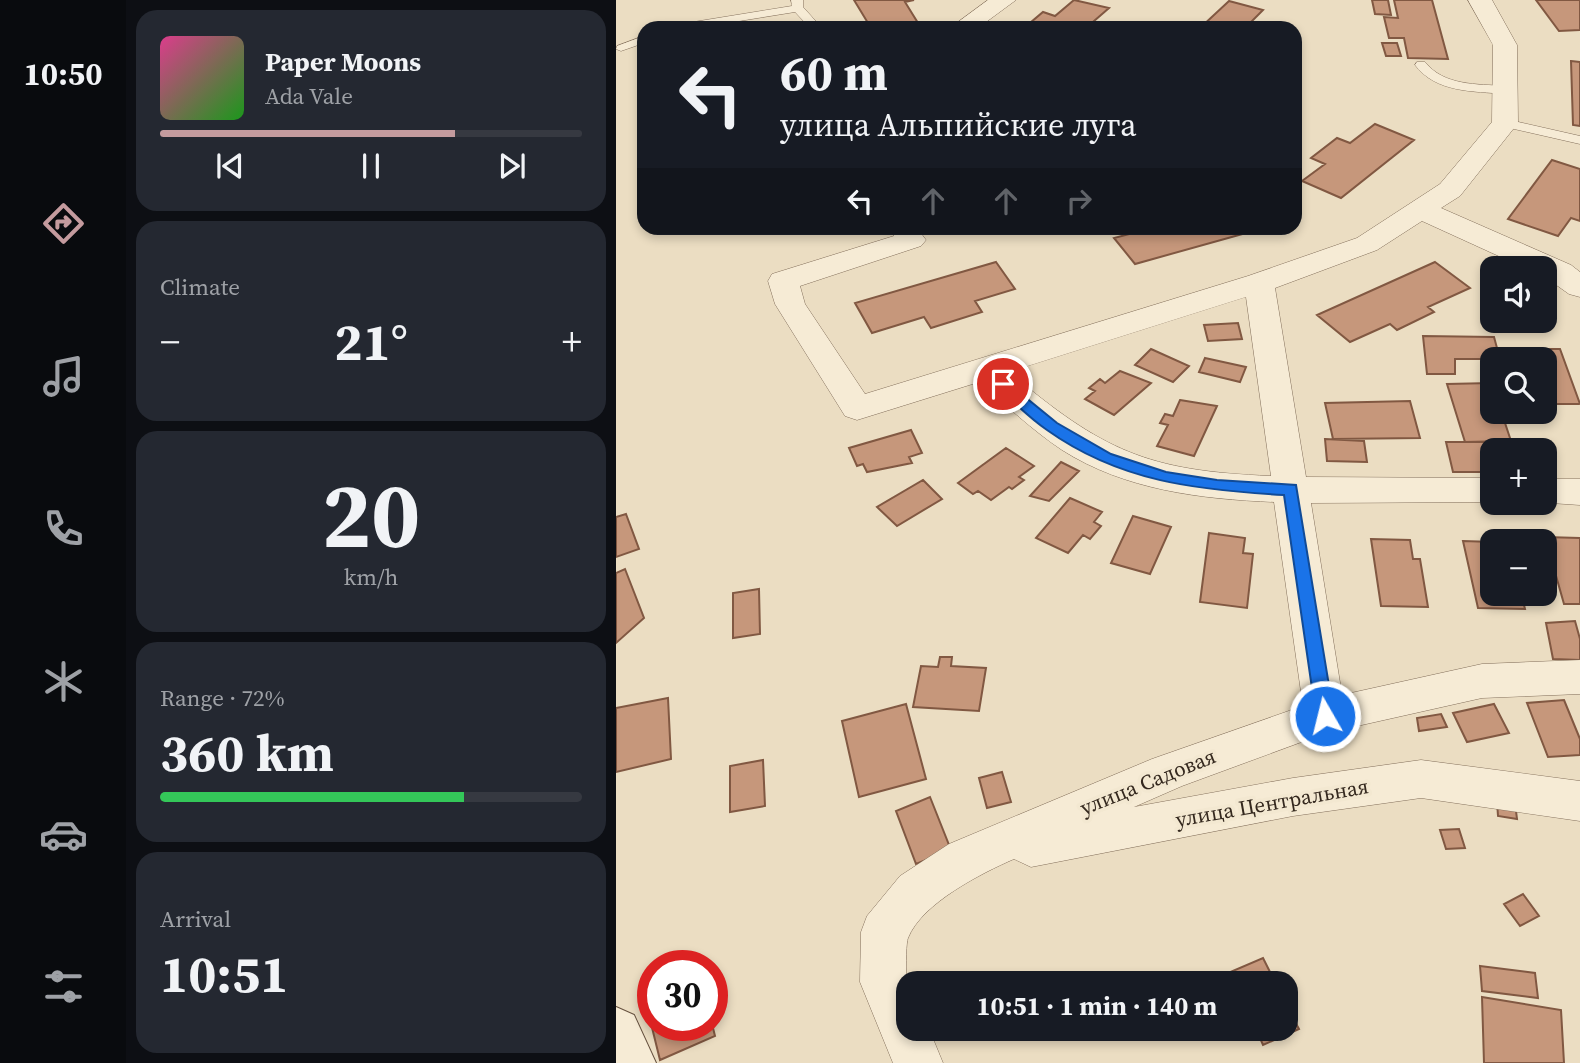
<!DOCTYPE html>
<meta charset="utf-8">
<style>
:root{--surface:#171b24;--page:#242831;--text:#f1f3f6;--muted:#9ea1a6;--line:#363941;--accent:#c49b9e}
body{margin:0;font-family:"Source Serif 4",serif;background:var(--page);color:var(--text);height:100vh;display:flex;flex-direction:column;font-size:26px;white-space:nowrap}
*{box-sizing:border-box;margin:0}
p{font-size:23px;color:var(--muted)}
.icon{flex:none;width:38px;height:38px;fill:none;stroke:currentColor;stroke-width:2;stroke-linecap:round;stroke-linejoin:round}
.map{position:relative;flex:1;overflow:hidden}
.side{display:flex;flex-direction:column;gap:10px;padding:10px;background:#0d0f14;width:490px}
.side>*{flex:none}
.hud{position:absolute;left:21px;top:21px;width:665px;height:214px;border-radius:21px;box-shadow:0 4px 10px #0003;background:#171b24;color:var(--text);overflow:hidden}
.tools{position:absolute;left:864px;top:256px;display:grid;gap:14px}
.tools a{display:grid;place-items:center;width:77px;height:77px;border-radius:14px;background:var(--surface);box-shadow:0 4px 10px #0003;font-size:35px}
.speed{position:absolute;left:21px;top:950px;display:flex;gap:14px;font-size:35px;font-weight:700;text-align:center}
.speed>*{display:grid;place-content:center;width:91px;height:91px;border-radius:50%;background:var(--surface);box-shadow:0 4px 10px #0003;line-height:1}
.speed .limit{border:10px solid #d22;background:#fff;color:#111}
.pin{position:absolute;display:grid;place-items:center;width:60px;height:60px;color:#fff;margin:-30px;border:4px solid #fff;border-radius:50%;box-shadow:0 2px 7px #0007}
.me{position:absolute;width:77px;margin:-38px;rotate:352deg;stroke-linejoin:round;filter:drop-shadow(0 0 5px #0008)}
.turn{display:flex;align-items:center;gap:24px;height:147px;padding:0 28px;font-size:32px}
.turn .icon{width:91px;height:91px;stroke-width:2.5}
.turn b{display:block;font-size:49px;line-height:60px}
.lanes{display:flex;align-items:center;height:66px;padding:0 28px;background:#0003;justify-content:center;gap:35px;direction:ltr}
.lanes .off{opacity:.35}
.big{font-size:52px;font-weight:700;line-height:1.1}
.side .card{flex:1;display:flex;flex-direction:column;justify-content:center;gap:10px;min-width:0;padding:0 24px;border-radius:21px;background:var(--page)}
.side .dial{align-items:center;gap:0}
.dial b{font-size:91px;line-height:1}
.song{display:flex;align-items:center;gap:21px}
.cover{width:84px;height:84px;border-radius:10px;background:linear-gradient(135deg,hsl(330 70% 55%),hsl(120 70% 35%))}
.played{height:7px;border-radius:4px;background:linear-gradient(90deg,var(--accent) 70%,var(--line) 70%)}
.keys{display:flex;justify-content:space-around;direction:ltr}
.heat{display:flex;justify-content:space-between;align-items:center;font-size:38px;direction:ltr}
.charge{height:10px;border-radius:5px;background:linear-gradient(90deg,#34c759 72%,var(--line) 0)}
.trip{position:absolute;left:280px;top:971px;width:402px;height:70px;border-radius:21px;background:var(--surface);box-shadow:0 4px 10px #0003;font-weight:700;line-height:70px;text-align:center}
main{display:flex;flex:1;min-height:0}
.tabs{display:flex;flex-direction:column;width:126px;justify-content:space-around;align-items:center;background:#090b0e;color:var(--muted)}
.tabs .icon{width:49px;height:49px}
.tabs .on{color:var(--accent)}
.tabs b{font-size:32px;color:var(--text)}
.map>svg:first-child{display:block}
.building{fill:#c6977b;stroke:#815842;stroke-width:2}
.lines{fill:none;stroke-linecap:round;stroke-linejoin:round}
.lane-casing{stroke:#836f5b;stroke-width:1}
.street-casing{stroke:#836f5b;stroke-width:1}
.secondary-casing{stroke:#65503e;stroke-width:2}
.lane{fill:#f6ebd5;fill-rule:evenodd}
.street{fill:#f6ebd5;fill-rule:evenodd}
.secondary{fill:#f6ebd5;fill-rule:evenodd}
.route{fill:#1a73e8;stroke:#114b97;stroke-width:2}
.labels{text-anchor:middle;stroke-width:7;stroke-linejoin:round;paint-order:stroke}
.street-label{font-size:21px;fill:#34281e;stroke:#f3e8d1}
</style>
<main>
<nav class="tabs">
<b>10:50</b>
<svg class="icon on" aria-label="directions" viewBox="0 0 24 24"><path d="M12 3l9 9-9 9-9-9zM9 14v-3h6M13 9l2 2-2 2"/></svg>
<svg class="icon" aria-label="music" viewBox="0 0 24 24"><path d="M9 18V5l10-2v13"/><circle cx="6" cy="18" r="3"/><circle cx="16" cy="16" r="3"/></svg>
<svg class="icon" aria-label="phone" viewBox="0 0 24 24"><path d="M5 4h4l2 5-3 2q2 4 5 5l2-3 5 2v4C11 20 4 13 5 4z"/></svg>
<svg class="icon" aria-label="climate" viewBox="0 0 24 24"><path d="M12 3v18M4 7l16 10M4 17L20 7"/></svg>
<svg class="icon" aria-label="car" viewBox="0 0 24 24"><path d="M5 17H2v-5l4-1 3-4h7l3 4 3 1v5h-3M9 17h6M6 11h13"/><circle cx="7" cy="17" r="2"/><circle cx="17" cy="17" r="2"/></svg>
<svg class="icon" aria-label="filters" viewBox="0 0 24 24"><path d="M4 7h16M4 17h16"/><circle cx="9" cy="7" r="2"/><circle cx="15" cy="17" r="2"/></svg>
</nav>
<section class="side">
<div class="card">
<div class="song"><i class="cover"></i><div><b>Paper Moons</b><p>Ada Vale</p></div></div>
<div class="played"></div>
<div class="keys"><svg class="icon" aria-label="previous" viewBox="0 0 24 24"><path d="M18 5L8 12l10 7zM5 5v14"/></svg><svg class="icon" aria-label="pause" viewBox="0 0 24 24"><path d="M8 5v14M16 5v14"/></svg><svg class="icon" aria-label="next" viewBox="0 0 24 24"><path d="M6 5l10 7-10 7zM19 5v14"/></svg></div>
</div>
<div class="card"><p>Climate</p>
<div class="heat"><a>−</a><b class="big">21°</b><a>+</a></div>
</div>
<div class="card dial"><b>20</b><p>km/h</p></div>
<div class="card"><p>Range · 72%</p><b class="big">360 km</b><div class="charge"></div></div>
<div class="card"><p>Arrival</p><b class="big">10:51</b></div>
</section>
<div class="map">
<svg width="964" height="1063" viewBox="0 0 964 1063">
<rect width="100%" height="100%" fill="#ebddc2"/>
<!-- building -->
<path class="building" d="M 238,0 L 298,0 L 289,2 L 302,23 L 255,28 Z
M 458,0 L 493,8 L 470,28 L 408,28 L 427,12 L 439,16 Z
M 756,0 L 772,0 L 775,15 L 759,14 Z
M 778,0 L 816,0 L 832,59 L 792,58 L 788,38 L 773,38 L 768,17 L 782,18 Z
M 920,0 L 964,0 L 964,30 L 943,31 Z
M 613,1 L 647,10 L 633,24 L 646,28 L 584,28 Z
M 766,43 L 781,43 L 785,56 L 770,56 Z
M 955,61 L 964,62 L 964,126 L 957,125 Z
M 759,124 L 798,140 L 725,198 L 686,181 L 709,164 L 695,158 L 721,138 L 734,143 Z
M 936,160 L 964,169 L 964,221 L 955,218 L 942,236 L 892,219 Z
M 536,228 L 648,228 L 519,264 L 498,238 Z
M 380,262 L 399,289 L 359,301 L 366,312 L 315,328 L 308,317 L 256,333 L 239,303 Z
M 819,262 L 854,288 L 812,307 L 818,312 L 781,330 L 774,324 L 734,342 L 701,315 Z
M 622,323 L 626,339 L 592,341 L 588,325 Z
M 807,336 L 878,337 L 884,359 L 839,359 L 839,374 L 811,374 Z
M 535,349 L 573,366 L 557,382 L 519,365 Z
M 907,349 L 944,349 L 964,404 L 929,404 L 929,359 L 911,359 Z
M 589,358 L 630,367 L 624,382 L 583,372 Z
M 504,371 L 535,383 L 498,415 L 469,399 L 479,391 L 473,388 L 484,379 L 489,383 Z
M 876,383 L 877,411 L 885,411 L 895,441 L 849,442 L 831,384 Z
M 564,400 L 601,406 L 578,456 L 541,446 L 552,425 L 544,423 L 549,414 L 557,416 Z
M 794,401 L 804,438 L 717,439 L 709,403 Z
M 904,411 L 922,411 L 925,420 L 907,420 Z
M 295,430 L 306,453 L 293,457 L 296,463 L 251,472 L 247,464 L 241,466 L 233,448 Z
M 709,439 L 748,441 L 751,462 L 711,461 Z
M 830,442 L 898,442 L 901,450 L 877,450 L 877,472 L 837,472 Z
M 390,448 L 418,466 L 403,477 L 408,480 L 396,489 L 393,487 L 375,500 L 362,491 L 357,494 L 342,483 Z
M 445,462 L 463,471 L 433,501 L 414,496 Z
M 307,480 L 326,499 L 281,526 L 261,507 Z
M 454,498 L 486,512 L 478,522 L 485,526 L 474,539 L 467,535 L 452,553 L 420,538 Z
M 10,514 L 23,549 L 0,557 L 0,517 Z
M 517,516 L 555,527 L 534,574 L 495,563 Z
M 593,533 L 629,538 L 627,553 L 637,554 L 631,608 L 584,602 Z
M 929,537 L 964,538 L 964,604 L 948,604 Z
M 755,539 L 794,540 L 797,559 L 804,559 L 812,607 L 765,606 Z
M 847,541 L 877,542 L 877,593 L 905,593 L 909,609 L 862,608 Z
M 9,569 L 28,618 L 0,643 L 0,573 Z
M 143,589 L 144,634 L 117,638 L 117,593 Z
M 959,621 L 964,639 L 964,660 L 937,659 L 930,623 Z
M 324,657 L 336,657 L 335,666 L 370,668 L 363,711 L 297,707 L 305,666 L 322,667 Z
M 52,698 L 55,759 L 0,772 L 0,708 Z
M 948,700 L 964,739 L 964,755 L 932,757 L 911,703 Z
M 290,704 L 310,779 L 243,797 L 226,721 Z
M 878,704 L 893,733 L 851,742 L 837,713 Z
M 825,714 L 831,727 L 803,731 L 801,718 Z
M 147,760 L 149,806 L 114,812 L 114,766 Z
M 386,772 L 395,802 L 371,808 L 363,778 Z
M 314,797 L 335,850 L 300,864 L 280,811 Z
M 881,801 L 899,803 L 901,819 L 882,816 Z
M 843,829 L 849,848 L 830,849 L 824,830 Z
M 907,894 L 923,916 L 904,926 L 888,904 Z
M 647,958 L 660,984 L 617,984 L 612,973 Z
M 864,966 L 919,973 L 922,998 L 866,991 Z
M 37,991 L 37,1026 L 96,1024 L 99,1036 L 44,1060 L 28,995 Z
M 866,997 L 945,1010 L 948,1063 L 868,1063 Z
M 670,1005 L 683,1029 L 647,1045 L 640,1029 L 670,1029 Z"/>
<g class="lines">
<!-- lane casing -->
<g class="lane-casing">
<path id="lane" d="M 175,0 L 187,0 L 187,7 L 206,28 L 194,28 L 179,12 L 80,28 L 53,28 L 59,25 L 176,6 Z
M 28,36 L 28,43 L 5,51 L 0,49 L 1,46 Z
M 801,62 L 809,62 C 828,86 861,84 889,86 L 895,90 L 889,94 C 857,91 820,93 799,65 Z
M 889,119 L 964,136 L 964,144 L 885,126 L 885,120 Z"/>
</g>
<!-- street casing -->
<g class="street-casing">
<path id="street" d="M 372,0 L 400,0 L 362,28 L 334,28 Z
M 852,0 L 876,0 L 901,45 L 902,123 L 844,196 L 825,208 L 955,265 L 964,272 L 964,297 L 953,294 L 929,277 L 929,268 L 909,268 L 806,221 L 761,250 L 659,288 L 690,477 L 877,478 L 877,502 L 883,502 L 695,503 L 726,695 L 866,664 L 964,660 L 964,694 L 866,698 L 710,733 L 566,786 L 518,807 L 677,778 L 805,760 L 964,781 L 964,821 L 805,798 L 677,816 L 415,867 L 398,859 C 366,873 306,903 292,938 C 288,948 292,1013 292,1029 L 313,1029 L 327,1063 L 277,1063 L 244,982 L 245,932 L 251,916 L 284,876 L 333,844 L 536,759 L 687,706 L 658,502 C 585,499 509,490 446,450 C 416,430 390,405 363,382 L 241,420 L 229,416 L 159,304 L 152,281 L 156,274 L 278,236 L 273,228 L 301,228 L 310,240 L 305,246 L 184,286 L 189,304 L 249,394 L 632,276 L 741,238 L 824,184 L 876,122 L 877,45 ZM 630,297 L 655,476 C 531,471 487,451 393,372 Z
M 929,479 L 964,479 L 964,505 L 920,502 L 929,502 Z"/>
</g>
<!-- secondary casing -->
<g class="secondary-casing">
<path id="secondary" d="M 0,1007 L 18,1015 L 40,1063 L 0,1063 Z"/>
</g>
<!-- lane -->
<use href="#lane" class="lane"/>
<!-- street -->
<use href="#street" class="street"/>
<!-- secondary -->
<use href="#secondary" class="secondary"/>
</g>
<!-- route -->
<path class="route" d="M 387,379 L 441,423 L 495,454 L 550,472 L 601,480 L 680,485 L 718,716 L 715,721 L 709,723 L 700,716 L 668,495 C 581,490 504,482 431,430 C 413,418 398,402 382,388 L 379,384 Z"/>
<g class="labels">
<!-- street labels -->
<g class="street-label">
<text transform="translate(532 782) rotate(-22)" y="7">улица Садовая</text>
<text transform="translate(656 803) rotate(-10)" y="7">улица Центральная</text>
</g>
</g>
</svg>
<div class="tools">
<a><svg class="icon" aria-label="sound" viewBox="0 0 24 24"><path d="M4 9h4l5-4v14l-5-4H4zM17 9q2 3 0 6"/></svg></a>
<a><svg class="icon" aria-label="search" viewBox="0 0 24 24"><circle cx="10" cy="10" r="6"/><path d="M15 15l6 6"/></svg></a>
<a>+</a>
<a>−</a>
</div>
<div class="speed"><div class="limit">30</div></div>
<div class="pin" style="left:387px;top:384px;background:#d93025"><svg class="icon" aria-label="arrive" viewBox="0 0 24 24"><path d="M6 21V4h12l-3 4 3 4H6"/></svg></div>
<svg class="me" style="left:709px;top:716px" viewBox="-20 -20 40 40"><circle r="17" fill="#1a73e8" stroke="#fff" stroke-width="3"/><path d="M0-11L8 9 0 5-8 9z" fill="#fff"/></svg>
<div class="trip">10:51 · 1 min · 140 m</div>
<div class="hud">
<div class="turn"><svg class="icon" aria-label="left" viewBox="0 0 24 24"><path d="M17 20v-9H6M10 6l-5 5 5 5"/></svg><div><b>60 m</b>улица Альпийские луга</div></div>
<div class="lanes"><svg class="icon" aria-label="left" viewBox="0 0 24 24"><path d="M17 20v-9H6M10 6l-5 5 5 5"/></svg><svg class="icon off" aria-label="ahead" viewBox="0 0 24 24"><path d="M12 20V5M6 11l6-6 6 6"/></svg><svg class="icon off" aria-label="ahead" viewBox="0 0 24 24"><path d="M12 20V5M6 11l6-6 6 6"/></svg><svg class="icon off" aria-label="right" viewBox="0 0 24 24"><path d="M7 20v-9h11M14 6l5 5-5 5"/></svg></div>
</div>
</div>
</main>
